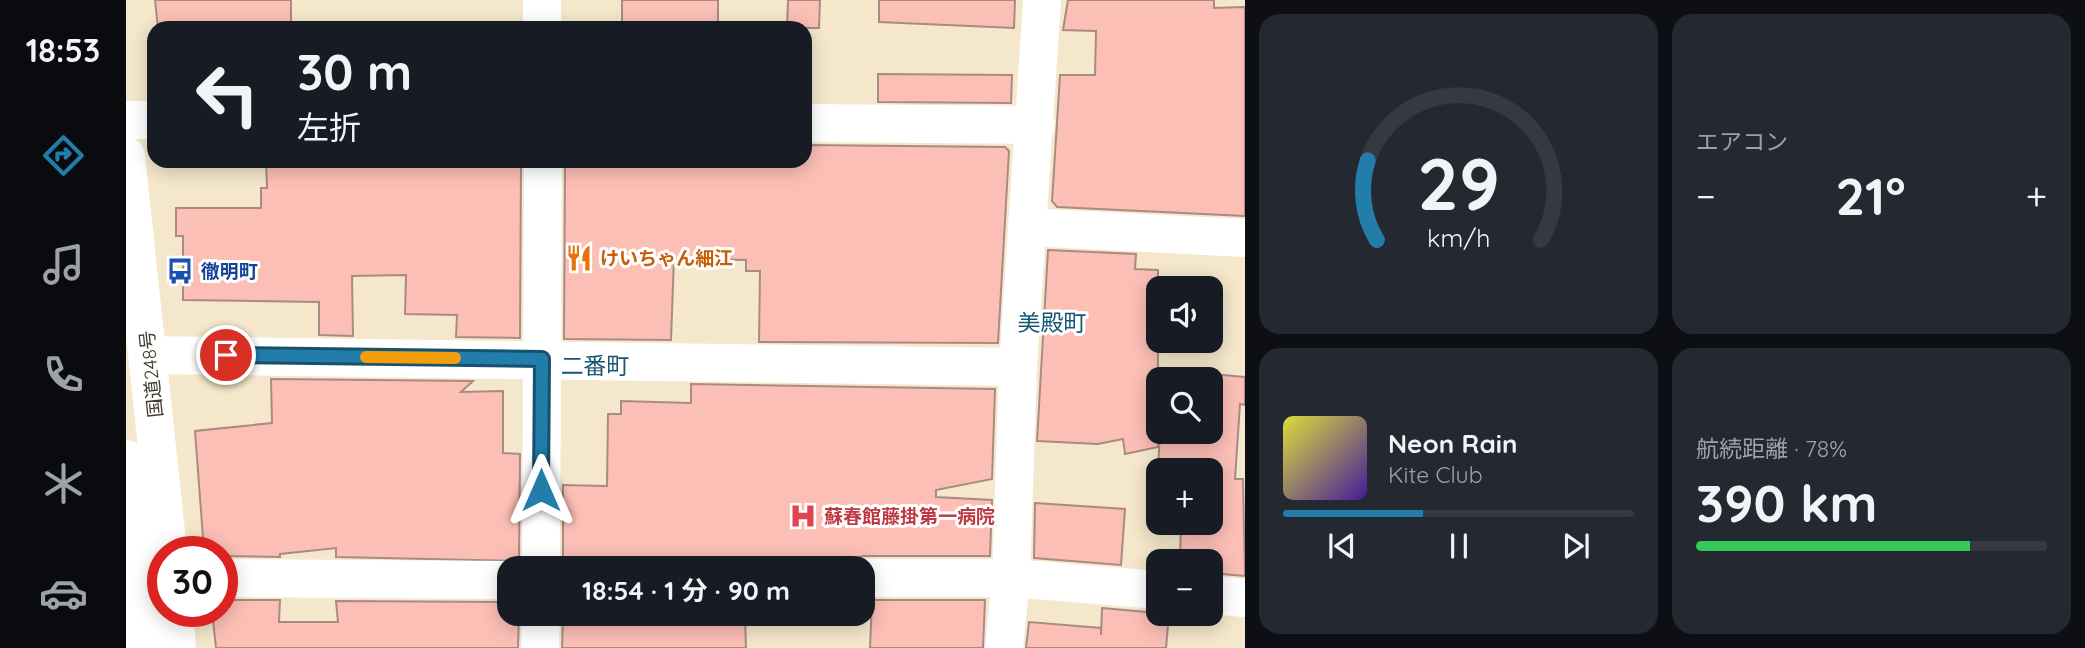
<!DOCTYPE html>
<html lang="ja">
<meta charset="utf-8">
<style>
:root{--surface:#171b24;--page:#242831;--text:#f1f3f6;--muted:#9ea1a6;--line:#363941;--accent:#227dab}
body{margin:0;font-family:Quicksand,"Noto Sans JP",sans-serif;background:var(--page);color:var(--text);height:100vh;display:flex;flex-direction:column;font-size:26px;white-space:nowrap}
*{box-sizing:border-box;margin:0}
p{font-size:23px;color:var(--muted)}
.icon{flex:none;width:38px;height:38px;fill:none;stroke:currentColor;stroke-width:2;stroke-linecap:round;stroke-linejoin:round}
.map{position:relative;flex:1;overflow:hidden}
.details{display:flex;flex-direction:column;gap:14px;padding:14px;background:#0d0f14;width:840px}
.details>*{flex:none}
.banner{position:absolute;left:21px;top:21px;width:665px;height:147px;border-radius:21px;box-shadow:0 4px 18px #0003;background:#171b24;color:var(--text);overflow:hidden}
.tools{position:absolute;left:1020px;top:276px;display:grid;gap:14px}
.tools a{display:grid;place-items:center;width:77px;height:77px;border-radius:14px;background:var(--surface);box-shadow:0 4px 18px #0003;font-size:35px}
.speed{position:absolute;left:21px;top:536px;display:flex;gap:14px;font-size:35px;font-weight:700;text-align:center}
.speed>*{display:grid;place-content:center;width:91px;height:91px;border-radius:50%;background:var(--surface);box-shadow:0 4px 18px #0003;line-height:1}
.speed .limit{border:10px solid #d22;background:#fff;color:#111}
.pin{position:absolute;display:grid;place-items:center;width:60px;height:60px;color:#fff;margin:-30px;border:4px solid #fff;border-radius:50%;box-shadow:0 2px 7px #0007}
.me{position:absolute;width:77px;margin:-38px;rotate:0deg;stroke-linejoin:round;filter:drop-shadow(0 0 5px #0008)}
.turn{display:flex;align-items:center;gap:24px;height:147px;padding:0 35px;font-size:32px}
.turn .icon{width:91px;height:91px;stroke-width:2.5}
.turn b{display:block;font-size:49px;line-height:60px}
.big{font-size:52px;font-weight:700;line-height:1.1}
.details .tile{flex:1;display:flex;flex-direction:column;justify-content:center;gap:10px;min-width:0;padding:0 24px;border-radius:21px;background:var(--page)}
.details .dial{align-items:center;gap:0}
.dial svg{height:182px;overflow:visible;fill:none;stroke:var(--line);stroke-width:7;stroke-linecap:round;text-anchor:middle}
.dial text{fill:var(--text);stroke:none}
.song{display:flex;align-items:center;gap:21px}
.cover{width:84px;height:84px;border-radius:10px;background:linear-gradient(135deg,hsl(60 70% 55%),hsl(260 70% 35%))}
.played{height:7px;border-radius:4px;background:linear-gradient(90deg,var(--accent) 40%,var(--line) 40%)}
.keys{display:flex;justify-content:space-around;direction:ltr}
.heat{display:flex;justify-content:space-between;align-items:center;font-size:38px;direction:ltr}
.charge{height:10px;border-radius:5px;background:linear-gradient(90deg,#34c759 78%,var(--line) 0)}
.details .tiles{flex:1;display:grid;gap:14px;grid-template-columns:repeat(2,1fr)}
.trip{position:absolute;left:371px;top:556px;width:378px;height:70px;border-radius:21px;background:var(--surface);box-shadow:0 4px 18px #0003;font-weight:700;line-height:70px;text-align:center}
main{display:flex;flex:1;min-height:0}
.menu{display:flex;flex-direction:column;width:126px;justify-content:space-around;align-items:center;background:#090b0e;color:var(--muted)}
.menu .icon{width:49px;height:49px}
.menu .selected{color:var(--accent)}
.menu b{font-size:32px;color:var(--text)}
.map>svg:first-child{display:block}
.building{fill:#fcbfb6;stroke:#a98a85;stroke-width:2}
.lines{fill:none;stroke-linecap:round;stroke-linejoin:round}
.minor{stroke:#fff;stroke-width:38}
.trunk{stroke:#fff;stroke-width:38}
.route-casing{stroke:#16516f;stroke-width:18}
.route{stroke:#227dab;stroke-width:12}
.slow{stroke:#f59e0b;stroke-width:12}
.labels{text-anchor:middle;stroke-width:6;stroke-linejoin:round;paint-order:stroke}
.food-label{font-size:19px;font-weight:bold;fill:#c56008;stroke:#fff;text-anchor:start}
.transit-label{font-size:19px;font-weight:bold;fill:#164399;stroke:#fff;text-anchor:start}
.street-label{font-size:19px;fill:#403b30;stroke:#fff}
.health-label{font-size:19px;font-weight:bold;fill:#be3a42;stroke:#fff;text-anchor:start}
.quarter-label{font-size:23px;fill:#175574;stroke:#fff}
</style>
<main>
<nav class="menu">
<b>18:53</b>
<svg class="icon selected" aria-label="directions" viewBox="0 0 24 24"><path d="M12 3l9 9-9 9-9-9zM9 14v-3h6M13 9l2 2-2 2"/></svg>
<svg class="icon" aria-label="music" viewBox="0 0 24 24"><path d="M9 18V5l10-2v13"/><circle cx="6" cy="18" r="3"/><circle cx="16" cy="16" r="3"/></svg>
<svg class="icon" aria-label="phone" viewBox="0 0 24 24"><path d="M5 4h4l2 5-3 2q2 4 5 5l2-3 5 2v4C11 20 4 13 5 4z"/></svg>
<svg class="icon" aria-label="climate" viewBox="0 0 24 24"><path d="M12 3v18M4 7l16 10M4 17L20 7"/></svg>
<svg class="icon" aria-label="car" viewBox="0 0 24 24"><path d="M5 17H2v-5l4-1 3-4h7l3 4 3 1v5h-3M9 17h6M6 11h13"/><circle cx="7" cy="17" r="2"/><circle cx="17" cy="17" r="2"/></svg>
</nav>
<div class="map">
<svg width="1119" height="648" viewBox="0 0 1119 648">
<rect width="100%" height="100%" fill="#f4e7cb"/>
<!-- building -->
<path class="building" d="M 29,0 L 165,0 L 165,28 L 32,28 Z
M 496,0 L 592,0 L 592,28 L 496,28 Z
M 662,0 L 694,0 L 693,28 L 661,28 Z
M 753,0 L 889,0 L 888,28 L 753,22 Z
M 942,0 L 1088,0 L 1088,8 L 1119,7 L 1119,216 L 931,207 L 926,201 L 934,75 L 969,75 L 970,31 L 937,30 Z
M 752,74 L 886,75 L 885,103 L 752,102 Z
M 679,145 L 879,147 L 883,151 L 872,343 L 633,342 L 634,271 L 620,271 L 620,260 L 548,258 L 545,340 L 438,339 L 439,161 L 679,161 Z
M 140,161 L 196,161 L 196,164 L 395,161 L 394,338 L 330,337 L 331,315 L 279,314 L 280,275 L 226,276 L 227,336 L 193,335 L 193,302 L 57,300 L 57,236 L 50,236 L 50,208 L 135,208 L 135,188 L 141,188 Z
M 922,250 L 1010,254 L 1009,269 L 1032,270 L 1032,447 L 999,454 L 997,439 L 972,444 L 911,441 Z
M 1085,374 L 1119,377 L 1119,405 L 1114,404 L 1109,479 L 1117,479 L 1119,576 L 1085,573 L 1085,562 L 1081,562 L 1081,556 L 1054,555 L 1055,523 L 1085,523 L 1085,471 L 1032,471 L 1034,432 L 1085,432 Z
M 145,379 L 347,381 L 335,392 L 377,391 L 377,453 L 394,454 L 393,561 L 210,557 L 210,548 L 154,554 L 154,557 L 96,556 L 96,551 L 78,551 L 69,431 L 146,423 Z
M 565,384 L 869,389 L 866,479 L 810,490 L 810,497 L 866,500 L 864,556 L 737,556 L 726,559 L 718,567 L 560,569 L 561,562 L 479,563 L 479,569 L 447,569 L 437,560 L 437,485 L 481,486 L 482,414 L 495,414 L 495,401 L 565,403 Z
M 909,503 L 999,509 L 995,565 L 908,558 Z
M 96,600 L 154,600 L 153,622 L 212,622 L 210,601 L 383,602 L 383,614 L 393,614 L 392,648 L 90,648 L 86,611 L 96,611 Z
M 746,600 L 859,600 L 857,648 L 744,648 Z
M 976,608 L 1043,614 L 1040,648 L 900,648 L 903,622 L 975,628 L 975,635 Z
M 437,614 L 619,614 L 620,648 L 436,648 Z"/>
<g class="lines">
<!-- minor -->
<path class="minor" d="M 416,0 L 416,28
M 0,120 L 28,120
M 679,123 L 910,125
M 901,227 L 1119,238
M 23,355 L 892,367
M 415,569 L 417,161
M 96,578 L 383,580
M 737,578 L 885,578 L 1032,590
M 1085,595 L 1119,598
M 414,648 L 415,614
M 878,648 L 885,578 L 892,367 L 916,0"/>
<!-- trunk -->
<path class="trunk" d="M 0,156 L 42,551
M 0,459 L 19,648
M 48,611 L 51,648"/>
</g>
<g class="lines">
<!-- route casing -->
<g class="route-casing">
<path id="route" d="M 100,355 L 416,359 L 415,490"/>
</g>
<!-- route -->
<use href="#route" class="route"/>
<!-- slow -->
<path class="slow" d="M 240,357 L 329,358"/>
</g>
<!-- icons -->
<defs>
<g id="restaurant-bare" transform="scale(2.1)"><path d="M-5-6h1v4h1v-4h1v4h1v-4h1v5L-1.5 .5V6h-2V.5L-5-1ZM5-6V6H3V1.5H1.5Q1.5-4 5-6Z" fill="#e8710a" stroke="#fff" stroke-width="2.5" paint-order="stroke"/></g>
<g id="bus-bare" transform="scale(2.1)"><path d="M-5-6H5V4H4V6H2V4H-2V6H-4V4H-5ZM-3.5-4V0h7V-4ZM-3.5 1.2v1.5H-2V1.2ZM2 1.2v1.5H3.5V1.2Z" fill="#1a4fb4" stroke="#fff" stroke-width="2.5" paint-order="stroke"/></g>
<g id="hospital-bare" transform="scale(2.1)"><path d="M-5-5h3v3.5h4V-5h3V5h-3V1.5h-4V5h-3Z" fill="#e0444e" stroke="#fff" stroke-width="2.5" paint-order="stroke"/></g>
</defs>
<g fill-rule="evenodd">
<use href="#restaurant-bare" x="453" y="258"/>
<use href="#bus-bare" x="54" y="271"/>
<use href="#hospital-bare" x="677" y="516"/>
</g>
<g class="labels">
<!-- food labels -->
<g class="food-label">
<text x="474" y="265">けいちゃん細江</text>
</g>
<!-- transit labels -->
<g class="transit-label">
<text x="75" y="278">徹明町</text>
</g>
<!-- street labels -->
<g class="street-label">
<text transform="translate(25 374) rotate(-96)" y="7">国道248号</text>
</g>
<!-- health labels -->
<g class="health-label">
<text x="698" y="523">蘇春館藤掛第一病院</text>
</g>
<!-- quarter labels -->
<g class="quarter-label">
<text x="926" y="331">美殿町</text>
<text x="469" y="374">二番町</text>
</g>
</g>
</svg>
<div class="tools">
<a><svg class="icon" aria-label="sound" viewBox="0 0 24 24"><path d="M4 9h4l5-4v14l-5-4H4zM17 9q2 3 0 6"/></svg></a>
<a><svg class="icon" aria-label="search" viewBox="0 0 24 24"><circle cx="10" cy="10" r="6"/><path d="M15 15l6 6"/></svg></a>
<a>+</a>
<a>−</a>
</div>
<div class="speed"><div class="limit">30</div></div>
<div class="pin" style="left:100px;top:355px;background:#d93025"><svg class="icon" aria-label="arrive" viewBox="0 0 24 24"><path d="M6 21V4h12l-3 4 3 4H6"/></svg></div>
<svg class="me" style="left:415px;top:490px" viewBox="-20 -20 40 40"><path d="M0-17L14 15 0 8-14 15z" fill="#227dab" stroke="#fff" stroke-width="4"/></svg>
<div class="trip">18:54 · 1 分 · 90 m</div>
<div class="banner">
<div class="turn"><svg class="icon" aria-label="left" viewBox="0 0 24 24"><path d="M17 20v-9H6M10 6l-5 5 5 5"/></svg><div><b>30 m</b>左折</div></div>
</div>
</div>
<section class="details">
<div class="tiles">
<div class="tile dial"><svg viewBox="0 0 100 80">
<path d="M14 69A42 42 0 1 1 86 69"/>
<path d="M14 69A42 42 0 0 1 10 34" stroke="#227dab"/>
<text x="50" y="56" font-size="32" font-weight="700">29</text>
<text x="50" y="72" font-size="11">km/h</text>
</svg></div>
<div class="tile"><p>エアコン</p>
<div class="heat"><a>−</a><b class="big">21°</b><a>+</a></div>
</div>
<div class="tile">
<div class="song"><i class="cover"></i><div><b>Neon Rain</b><p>Kite Club</p></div></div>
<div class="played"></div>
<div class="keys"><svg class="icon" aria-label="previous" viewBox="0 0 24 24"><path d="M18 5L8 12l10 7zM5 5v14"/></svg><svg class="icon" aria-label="pause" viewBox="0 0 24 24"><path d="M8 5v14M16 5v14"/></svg><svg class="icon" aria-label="next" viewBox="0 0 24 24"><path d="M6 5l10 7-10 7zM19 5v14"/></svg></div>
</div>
<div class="tile"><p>航続距離 · 78%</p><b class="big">390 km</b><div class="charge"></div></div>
</div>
</section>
</main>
